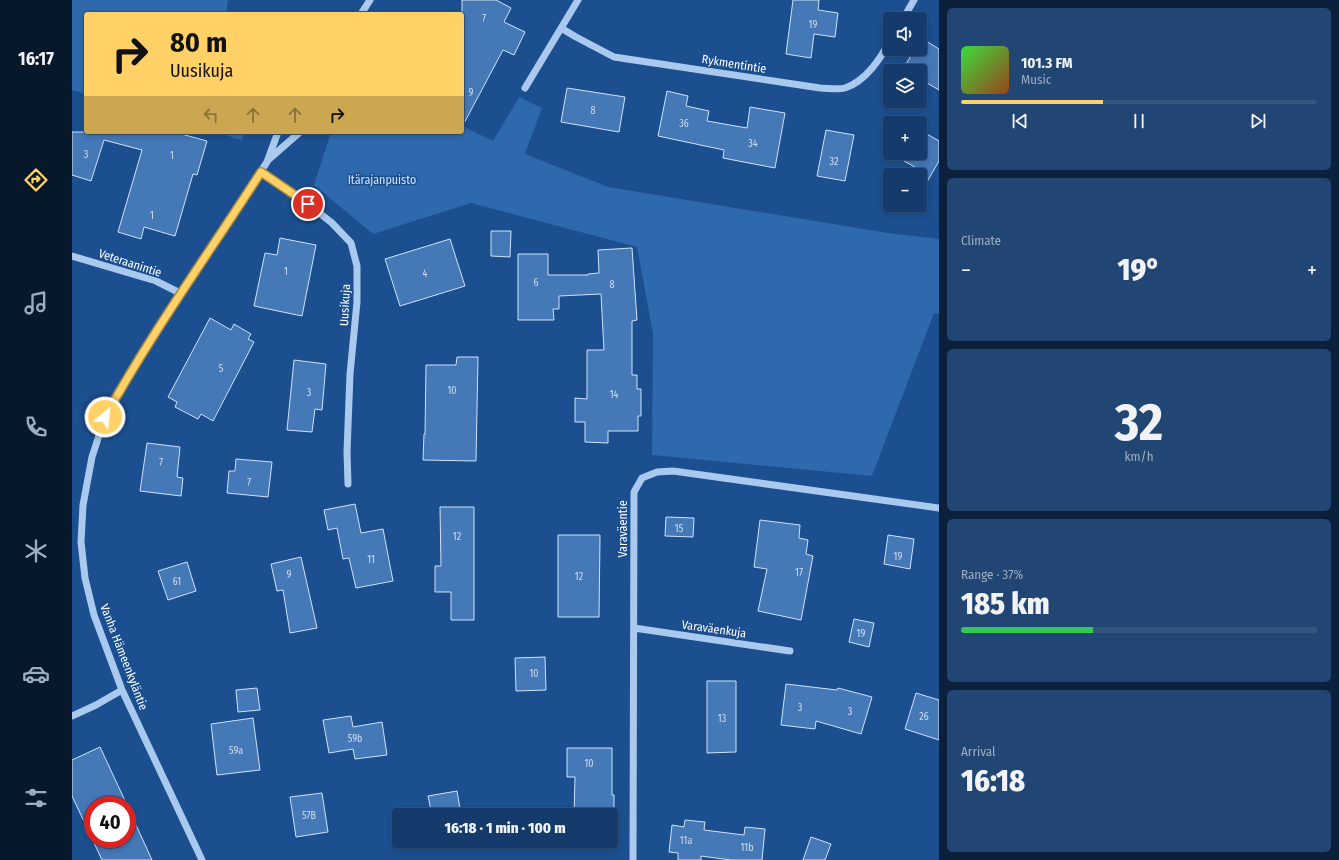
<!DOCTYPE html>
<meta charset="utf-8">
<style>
:root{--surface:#143b6b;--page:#214673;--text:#f1f3f6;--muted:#9dadc1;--line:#33557e;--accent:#ffd166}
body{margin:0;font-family:"Fira Sans Condensed",sans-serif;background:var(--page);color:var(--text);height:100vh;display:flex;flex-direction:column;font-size:15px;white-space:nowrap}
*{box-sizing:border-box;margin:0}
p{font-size:13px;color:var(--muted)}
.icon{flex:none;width:22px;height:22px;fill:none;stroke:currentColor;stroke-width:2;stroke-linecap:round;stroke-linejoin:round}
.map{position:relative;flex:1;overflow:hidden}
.panel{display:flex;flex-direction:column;gap:8px;padding:8px;background:#0b203b;width:400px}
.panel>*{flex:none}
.guide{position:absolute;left:12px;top:12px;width:380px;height:122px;border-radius:4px;box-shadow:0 2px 6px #0003,0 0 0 1px var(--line);background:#ffd166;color:#111;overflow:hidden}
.tools{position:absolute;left:811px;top:12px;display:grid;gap:8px}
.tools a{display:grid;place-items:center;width:44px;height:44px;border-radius:4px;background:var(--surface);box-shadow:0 2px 6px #0003,0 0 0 1px var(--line);font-size:20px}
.speed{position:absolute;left:12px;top:796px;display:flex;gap:8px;font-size:20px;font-weight:700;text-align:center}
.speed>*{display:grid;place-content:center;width:52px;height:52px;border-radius:50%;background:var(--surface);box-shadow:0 2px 6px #0003,0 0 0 1px var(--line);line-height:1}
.speed .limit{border:6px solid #d22;background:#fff;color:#111}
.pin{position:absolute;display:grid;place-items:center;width:34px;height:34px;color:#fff;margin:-17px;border:2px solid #fff;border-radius:50%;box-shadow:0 1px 4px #0007}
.me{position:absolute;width:44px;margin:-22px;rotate:28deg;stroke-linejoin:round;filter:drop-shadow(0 0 3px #0008)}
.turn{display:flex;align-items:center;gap:14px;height:84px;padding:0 20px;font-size:18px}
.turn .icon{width:52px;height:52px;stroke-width:2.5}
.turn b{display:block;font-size:28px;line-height:34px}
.lanes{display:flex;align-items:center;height:38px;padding:0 20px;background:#0003;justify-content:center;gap:20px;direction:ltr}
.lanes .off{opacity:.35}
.big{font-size:30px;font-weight:800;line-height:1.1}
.panel .card{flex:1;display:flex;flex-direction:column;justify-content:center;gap:6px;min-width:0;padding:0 14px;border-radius:6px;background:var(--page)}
.panel .dial{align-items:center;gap:0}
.dial b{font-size:52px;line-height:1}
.song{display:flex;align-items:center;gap:12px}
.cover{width:48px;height:48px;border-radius:6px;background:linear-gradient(135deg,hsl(120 70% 55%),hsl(20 70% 35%))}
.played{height:4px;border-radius:2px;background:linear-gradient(90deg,var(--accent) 40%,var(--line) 40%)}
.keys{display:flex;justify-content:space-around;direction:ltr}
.heat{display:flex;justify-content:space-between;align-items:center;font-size:22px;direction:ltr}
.charge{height:6px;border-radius:3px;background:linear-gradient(90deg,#34c759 37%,var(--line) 0)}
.trip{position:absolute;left:320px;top:808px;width:226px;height:40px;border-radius:4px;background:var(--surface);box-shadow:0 2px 6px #0003,0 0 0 1px var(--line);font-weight:800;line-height:40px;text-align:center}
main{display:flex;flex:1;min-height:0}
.tab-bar{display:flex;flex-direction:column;width:72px;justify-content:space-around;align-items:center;background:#08182b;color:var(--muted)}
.tab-bar .icon{width:28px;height:28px}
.tab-bar .active{color:var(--accent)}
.tab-bar b{font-size:18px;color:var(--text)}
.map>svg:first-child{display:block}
.green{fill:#2e69ad}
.building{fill:#4478b7;stroke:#cfe3fa}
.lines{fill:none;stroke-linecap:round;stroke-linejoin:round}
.minor{stroke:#a9c9ee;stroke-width:7}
.route-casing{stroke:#a68842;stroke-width:10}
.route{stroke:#ffd166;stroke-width:7}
.labels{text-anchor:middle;stroke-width:3;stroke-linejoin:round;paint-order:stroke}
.number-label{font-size:10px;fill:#d0dded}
.street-label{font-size:12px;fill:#fff;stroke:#1b4f8f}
.park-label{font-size:12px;fill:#cfe3fa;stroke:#1b4f8f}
</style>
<main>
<nav class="tab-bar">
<b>16:17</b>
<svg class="icon active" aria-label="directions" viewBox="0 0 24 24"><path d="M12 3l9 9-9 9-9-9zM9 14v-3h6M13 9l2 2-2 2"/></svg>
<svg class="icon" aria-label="music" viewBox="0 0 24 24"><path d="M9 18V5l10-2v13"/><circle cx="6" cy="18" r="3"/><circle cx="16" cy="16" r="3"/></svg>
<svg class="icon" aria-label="phone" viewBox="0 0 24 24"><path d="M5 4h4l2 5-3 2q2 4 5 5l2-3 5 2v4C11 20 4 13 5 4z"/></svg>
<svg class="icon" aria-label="climate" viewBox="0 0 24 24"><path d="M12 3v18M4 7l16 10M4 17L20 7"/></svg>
<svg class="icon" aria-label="car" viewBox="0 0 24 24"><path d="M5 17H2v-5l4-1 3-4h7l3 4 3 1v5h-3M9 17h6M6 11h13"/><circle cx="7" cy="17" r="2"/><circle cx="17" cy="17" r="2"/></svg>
<svg class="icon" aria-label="filters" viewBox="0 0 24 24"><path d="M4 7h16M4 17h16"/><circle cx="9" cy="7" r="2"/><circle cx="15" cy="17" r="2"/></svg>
</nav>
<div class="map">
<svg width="867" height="860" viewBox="0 0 867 860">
<rect width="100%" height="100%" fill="#1b4f8f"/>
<!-- green -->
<path class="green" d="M 0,0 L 156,0 L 154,14 L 14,14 L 14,94 L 0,90 Z
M 447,97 L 470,108 L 453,154 L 536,187 L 816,233 L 867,239 L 867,314 L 862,313 L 800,476 L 580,455 L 581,334 L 565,247 L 399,203 L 301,234 L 242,185 L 259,132 L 390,132 L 390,126 L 421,141 Z
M 143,132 L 174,132 L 169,140 Z"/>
<!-- building -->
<path class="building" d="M 390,0 L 424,0 L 439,8 L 432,22 L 453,32 L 442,55 L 431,50 L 390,127 Z
M 721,0 L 747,0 L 746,10 L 766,13 L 763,37 L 742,34 L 739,58 L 714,54 Z
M 849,38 L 867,49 L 867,90 L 848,79 L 848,71 L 834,71 L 831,69 L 843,49 L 848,49 L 848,41 Z
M 495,88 L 553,97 L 547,132 L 489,122 Z
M 595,91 L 616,96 L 614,106 L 637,111 L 635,121 L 675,128 L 678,107 L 713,113 L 703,168 L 651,158 L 652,150 L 586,136 Z
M 754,130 L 782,135 L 773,181 L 745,176 Z
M 848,130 L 867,141 L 867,161 L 848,194 L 848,170 L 818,153 L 848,153 Z
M 0,132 L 102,132 L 135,141 L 125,175 L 121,174 L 103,236 L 72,227 L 69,239 L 46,232 L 70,150 L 32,140 L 19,181 L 0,175 Z
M 419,231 L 439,231 L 438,257 L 419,256 Z
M 208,238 L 244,245 L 230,316 L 182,306 L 193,253 L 205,255 Z
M 378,239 L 393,286 L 328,306 L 313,259 Z
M 560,248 L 565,320 L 560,321 L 560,375 L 565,375 L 565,389 L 569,389 L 569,416 L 566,416 L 566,431 L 536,431 L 536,443 L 513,442 L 513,422 L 503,422 L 503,398 L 515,399 L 515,350 L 532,350 L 529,294 L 487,296 L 487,309 L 481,309 L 482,320 L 446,320 L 446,254 L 476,254 L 476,275 L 516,275 L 516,274 L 527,273 L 526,250 Z
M 138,318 L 159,330 L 162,324 L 179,334 L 176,339 L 182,342 L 141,421 L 129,414 L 126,419 L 103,407 L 105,402 L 96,397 Z
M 385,357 L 406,357 L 404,461 L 351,460 L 352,434 L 353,434 L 354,365 L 384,365 Z
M 222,360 L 254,364 L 250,410 L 243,409 L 240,432 L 215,430 Z
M 75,443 L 108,447 L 105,477 L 111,478 L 109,496 L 68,491 Z
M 164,459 L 200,462 L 196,497 L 155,493 L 157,471 L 163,471 Z
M 283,504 L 289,533 L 311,529 L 321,581 L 284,588 L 277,558 L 271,559 L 265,528 L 256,530 L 252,510 Z
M 368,507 L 402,507 L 402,620 L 379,620 L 379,592 L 363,592 L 363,566 L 369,566 Z
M 594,517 L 622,518 L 621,537 L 593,536 Z
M 688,520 L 728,525 L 727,538 L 736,540 L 734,554 L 741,556 L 729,620 L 686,611 L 695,569 L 682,567 Z
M 486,535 L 528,535 L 527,617 L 486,617 Z
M 816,535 L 842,539 L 838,569 L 812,564 Z
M 229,557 L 245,628 L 218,633 L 211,590 L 205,591 L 199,564 Z
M 115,562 L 124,591 L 96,600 L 86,571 Z
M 782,619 L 802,623 L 797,647 L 777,642 Z
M 473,657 L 474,690 L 444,691 L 443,658 Z
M 635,681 L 664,681 L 664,752 L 635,753 Z
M 714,684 L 765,690 L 766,688 L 800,697 L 789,734 L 744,721 L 743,729 L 709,725 Z
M 185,688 L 188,710 L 166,712 L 164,690 Z
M 844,693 L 867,700 L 867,740 L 833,729 Z
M 279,716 L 281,727 L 310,722 L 315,755 L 283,759 L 281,749 L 257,753 L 251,720 Z
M 181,718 L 188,770 L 145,775 L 139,724 Z
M 28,747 L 55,805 L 21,805 L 21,839 L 55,839 L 55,805 L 80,860 L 30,860 L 0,796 L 0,760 Z
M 495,748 L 540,748 L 540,795 L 542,795 L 542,815 L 502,815 L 503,777 L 495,777 Z
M 385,791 L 389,815 L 360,815 L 356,796 Z
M 250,793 L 256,832 L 224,837 L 218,797 Z
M 613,820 L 633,822 L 632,830 L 672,835 L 673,827 L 693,829 L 690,860 L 659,860 L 629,856 L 629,860 L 606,860 L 606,853 L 597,852 L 600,825 L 612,827 Z
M 739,837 L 759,844 L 753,860 L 731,860 Z"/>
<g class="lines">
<!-- minor -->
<path class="minor" d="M 289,14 L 298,0
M 831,19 L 842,0
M 489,28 L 504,37 L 542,57 L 748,88 C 755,88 766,90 773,88 C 794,81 808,59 818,41
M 453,88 L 506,0
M 196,160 L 228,132
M 189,171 L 236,204 L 260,223 L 279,243 L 285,266 L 285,302 L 278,374 L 275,452 L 276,484
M 0,256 L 84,281 L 108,293
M 562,628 L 718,651
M 0,716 L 24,705 L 50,690
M 130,860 L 50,690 L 22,615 L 13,578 L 9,542 L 11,505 L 20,457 L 33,417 L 52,383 L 108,293 L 195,162 L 206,132
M 561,860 L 562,492 L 570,478 L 585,472 L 601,471 L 867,508"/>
</g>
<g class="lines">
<!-- route casing -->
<g class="route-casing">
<path id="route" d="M 33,417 C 80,332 137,253 189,172 L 236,204"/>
</g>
<!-- route -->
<use href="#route" class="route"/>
</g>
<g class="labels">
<!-- number labels -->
<g class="number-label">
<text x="412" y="22">7</text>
<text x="741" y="28">19</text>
<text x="399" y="96">9</text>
<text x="521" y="114">8</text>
<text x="612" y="127">36</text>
<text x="681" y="147">34</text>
<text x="14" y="158">3</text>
<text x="100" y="159">1</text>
<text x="762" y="165">32</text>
<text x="80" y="219">1</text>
<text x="214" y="275">1</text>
<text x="353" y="277">4</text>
<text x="464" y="286">6</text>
<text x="540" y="288">8</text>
<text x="149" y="372">5</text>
<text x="380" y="394">10</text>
<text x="237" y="396">3</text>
<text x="542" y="398">14</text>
<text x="89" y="466">7</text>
<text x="177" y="486">7</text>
<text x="607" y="532">15</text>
<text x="385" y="540">12</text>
<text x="826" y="560">19</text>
<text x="299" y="563">11</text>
<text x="727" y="576">17</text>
<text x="217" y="578">9</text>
<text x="507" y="580">12</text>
<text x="105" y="585">61</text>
<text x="789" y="637">19</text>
<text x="462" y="677">10</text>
<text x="728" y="711">3</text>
<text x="778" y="715">3</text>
<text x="852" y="720">26</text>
<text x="650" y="722">13</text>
<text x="283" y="742">59b</text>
<text x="164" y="754">59a</text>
<text x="517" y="767">10</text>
<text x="237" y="819">57B</text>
<text x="614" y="844">11a</text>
<text x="675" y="851">11b</text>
</g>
<!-- street labels -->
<g class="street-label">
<text transform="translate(662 64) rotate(9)" y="4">Rykmentintie</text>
<text transform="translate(58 263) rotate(18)" y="4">Veteraanintie</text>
<text transform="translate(273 305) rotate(-87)" y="4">Uusikuja</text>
<text transform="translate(551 529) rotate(-90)" y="4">Varaväentie</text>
<text transform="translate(642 629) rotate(8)" y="4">Varaväenkuja</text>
<text transform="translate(52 657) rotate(69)" y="4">Vanha Hämeenkyläntie</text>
</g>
<!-- park labels -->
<g class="park-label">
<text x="310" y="184">Itärajanpuisto</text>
</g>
</g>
</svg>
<div class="tools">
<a><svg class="icon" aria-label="sound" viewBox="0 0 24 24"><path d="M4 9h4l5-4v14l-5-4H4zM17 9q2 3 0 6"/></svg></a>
<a><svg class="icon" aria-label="layers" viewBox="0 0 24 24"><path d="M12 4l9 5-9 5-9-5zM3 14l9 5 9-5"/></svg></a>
<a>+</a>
<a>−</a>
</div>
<div class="speed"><div class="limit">40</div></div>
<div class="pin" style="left:236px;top:204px;background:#d93025"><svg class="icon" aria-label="arrive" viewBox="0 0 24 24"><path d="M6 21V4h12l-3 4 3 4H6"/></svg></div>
<svg class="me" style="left:33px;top:417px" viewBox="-20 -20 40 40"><circle r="17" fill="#ffd166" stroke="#fff" stroke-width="3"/><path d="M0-11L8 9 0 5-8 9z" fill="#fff"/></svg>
<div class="trip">16:18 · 1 min · 100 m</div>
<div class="guide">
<div class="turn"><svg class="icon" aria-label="right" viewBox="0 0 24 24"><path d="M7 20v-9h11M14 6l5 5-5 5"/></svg><div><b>80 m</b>Uusikuja</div></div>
<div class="lanes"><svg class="icon off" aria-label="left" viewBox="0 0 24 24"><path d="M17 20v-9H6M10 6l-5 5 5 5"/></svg><svg class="icon off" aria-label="ahead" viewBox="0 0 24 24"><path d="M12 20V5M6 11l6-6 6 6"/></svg><svg class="icon off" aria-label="ahead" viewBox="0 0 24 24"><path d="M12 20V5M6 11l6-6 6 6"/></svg><svg class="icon" aria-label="right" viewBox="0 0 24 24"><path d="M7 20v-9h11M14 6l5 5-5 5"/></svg></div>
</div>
</div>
<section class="panel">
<div class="card">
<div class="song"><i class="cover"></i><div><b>101.3 FM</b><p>Music</p></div></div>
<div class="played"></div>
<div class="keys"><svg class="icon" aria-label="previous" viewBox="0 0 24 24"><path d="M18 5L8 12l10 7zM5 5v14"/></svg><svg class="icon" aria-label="pause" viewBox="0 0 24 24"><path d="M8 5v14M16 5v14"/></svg><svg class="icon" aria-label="next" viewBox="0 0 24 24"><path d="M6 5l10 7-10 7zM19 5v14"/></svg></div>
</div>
<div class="card"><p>Climate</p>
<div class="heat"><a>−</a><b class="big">19°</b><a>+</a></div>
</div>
<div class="card dial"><b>32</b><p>km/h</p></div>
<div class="card"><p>Range · 37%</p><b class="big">185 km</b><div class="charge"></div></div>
<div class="card"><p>Arrival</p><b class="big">16:18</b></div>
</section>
</main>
